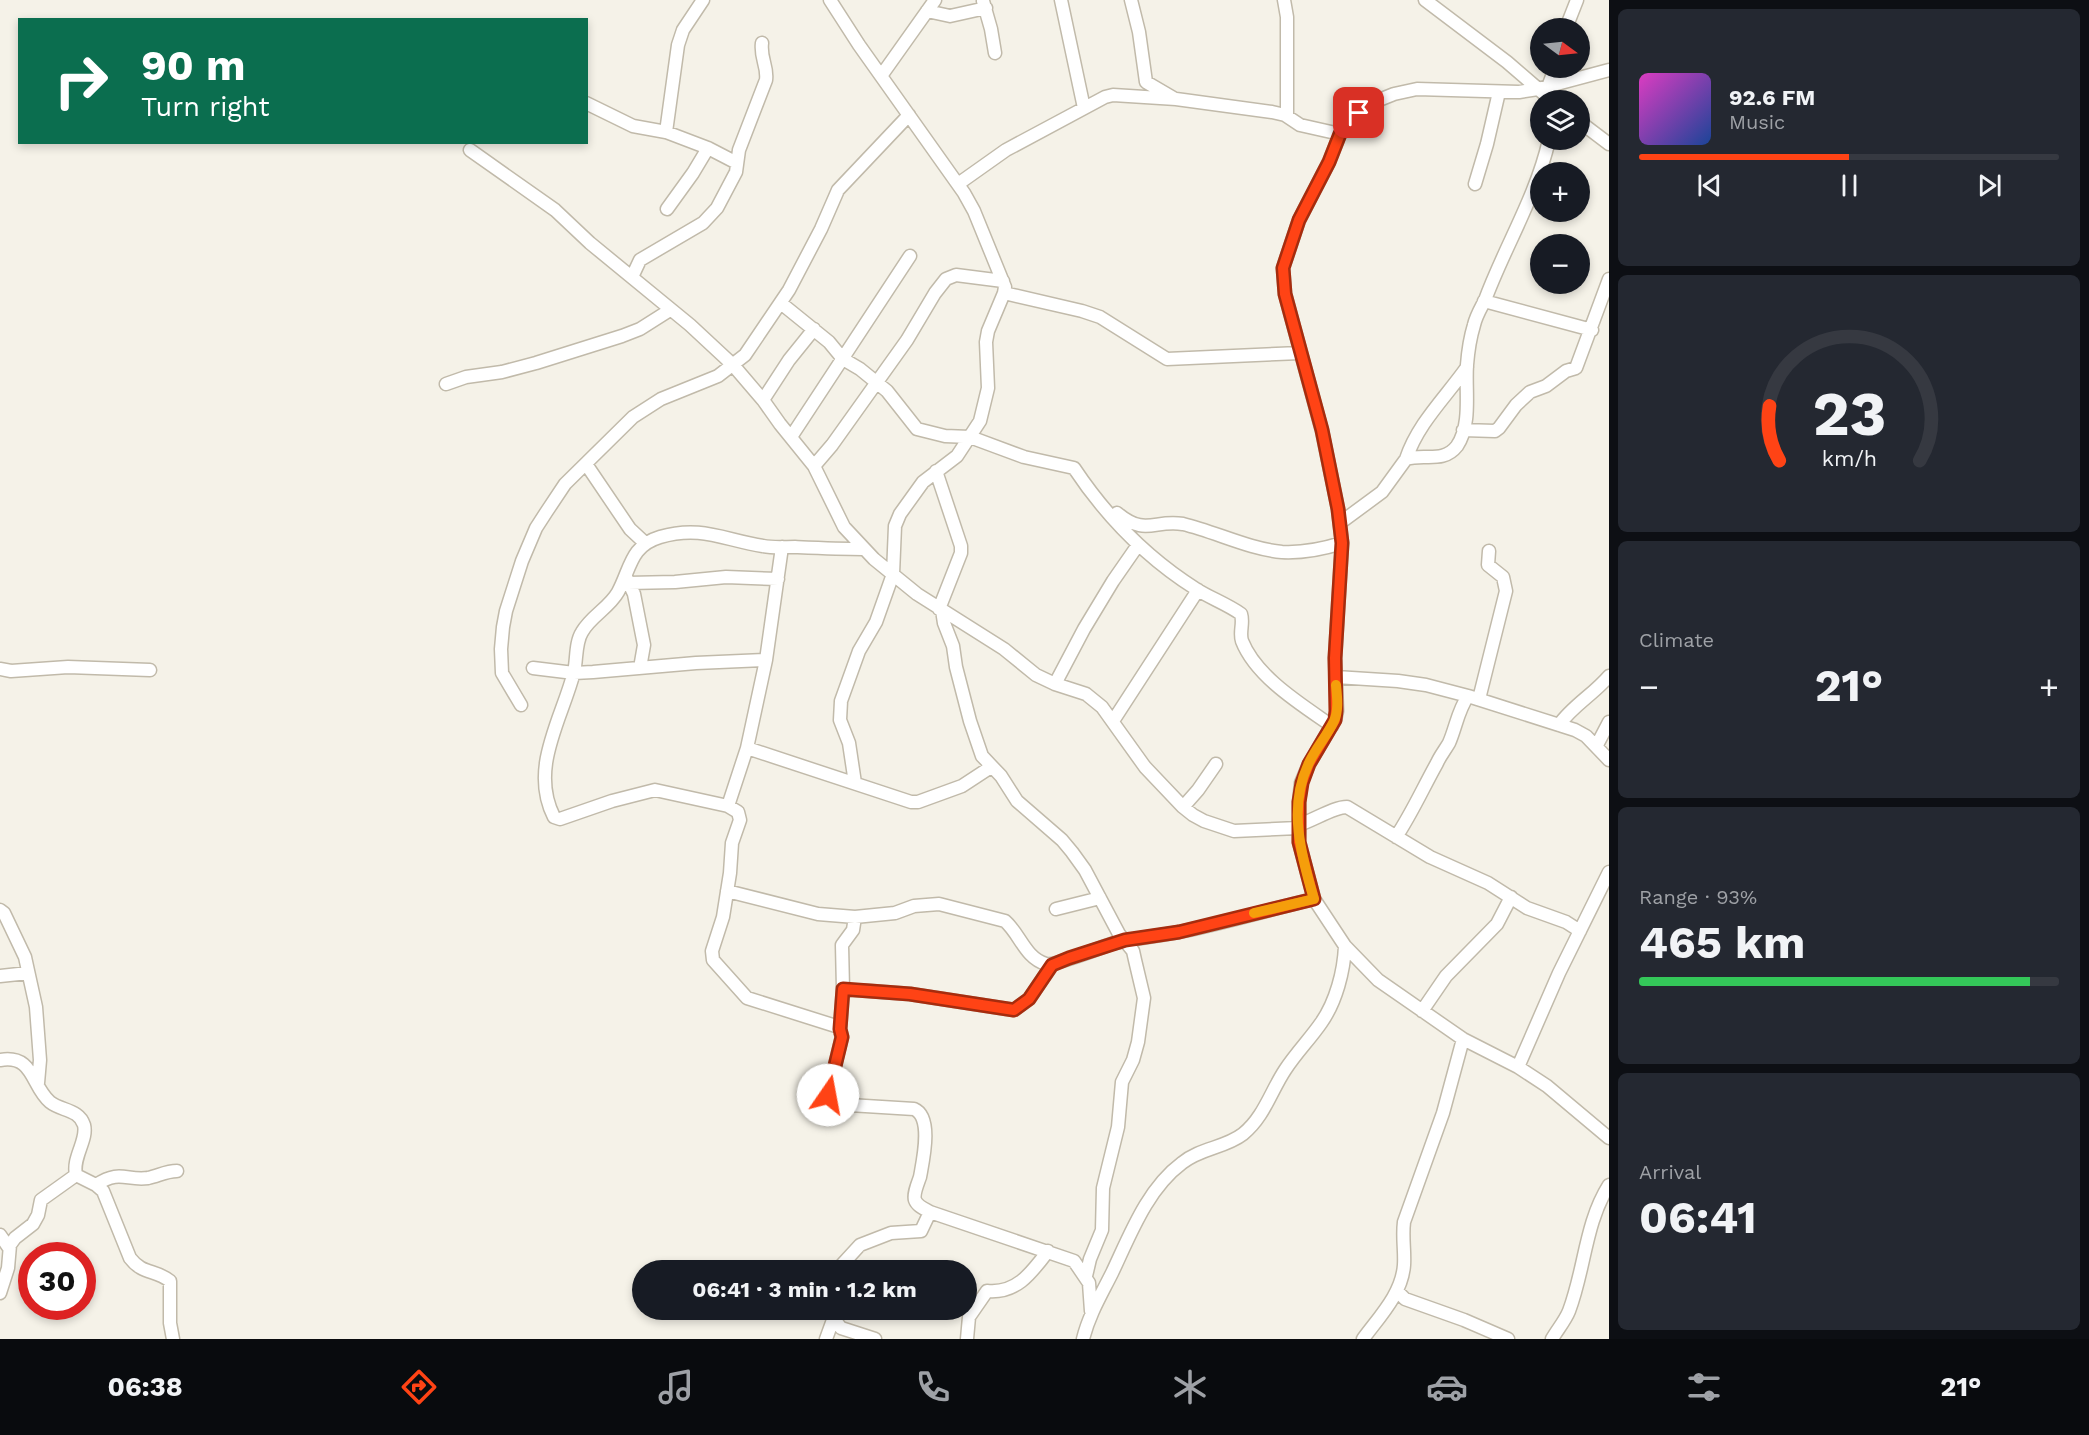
<!DOCTYPE html>
<meta charset="utf-8">
<style>
:root{--surface:#171b24;--page:#242831;--text:#f1f3f6;--muted:#9ea1a6;--line:#363941;--accent:#ff4315}
body{margin:0;font-family:"Work Sans",sans-serif;background:var(--page);color:var(--text);height:100vh;display:flex;flex-direction:column;font-size:22px;white-space:nowrap}
*{box-sizing:border-box;margin:0}
p{font-size:20px;color:var(--muted)}
.icon{flex:none;width:33px;height:33px;fill:none;stroke:currentColor;stroke-width:2;stroke-linecap:round;stroke-linejoin:round}
.map{position:relative;flex:1;overflow:hidden}
.panel{display:flex;flex-direction:column;gap:9px;padding:9px;background:#0d0f14;width:480px}
.panel>*{flex:none}
.hud{position:absolute;left:18px;top:18px;width:570px;height:126px;border-radius:0px;box-shadow:0 3px 9px #0003;background:#0b6e4f;color:#fff;overflow:hidden}
.needle{width:39px;rotate:105deg}
.tools{position:absolute;left:1530px;top:18px;display:grid;gap:12px}
.tools a{display:grid;place-items:center;width:60px;height:60px;border-radius:50%;background:var(--surface);box-shadow:0 3px 9px #0003;font-size:30px}
.speed{position:absolute;left:18px;top:1242px;display:flex;gap:12px;font-size:30px;font-weight:700;text-align:center}
.speed>*{display:grid;place-content:center;width:78px;height:78px;border-radius:50%;background:var(--surface);box-shadow:0 3px 9px #0003;line-height:1}
.speed .limit{border:9px solid #d22;background:#fff;color:#111}
.pin{position:absolute;display:grid;place-items:center;width:51px;height:51px;color:#fff;margin:-26px;border-radius:12px;box-shadow:0 3px 9px #0006}
.me{position:absolute;width:66px;margin:-33px;rotate:12deg;stroke-linejoin:round;filter:drop-shadow(0 0 4px #0008)}
.turn{display:flex;align-items:center;gap:21px;height:126px;padding:0 24px;font-size:27px}
.turn .icon{width:78px;height:78px;stroke-width:2.5}
.turn b{display:block;font-size:42px;line-height:51px}
.big{font-size:45px;font-weight:700;line-height:1.1}
.panel .tile{flex:1;display:flex;flex-direction:column;justify-content:center;gap:9px;min-width:0;padding:0 21px;border-radius:9px;background:var(--page)}
.panel .dial{align-items:center;gap:0}
.dial svg{height:156px;overflow:visible;fill:none;stroke:var(--line);stroke-width:7;stroke-linecap:round;text-anchor:middle}
.dial text{fill:var(--text);stroke:none}
.song{display:flex;align-items:center;gap:18px}
.cover{width:72px;height:72px;border-radius:9px;background:linear-gradient(135deg,hsl(310 70% 55%),hsl(220 70% 35%))}
.played{height:6px;border-radius:3px;background:linear-gradient(90deg,var(--accent) 50%,var(--line) 50%)}
.keys{display:flex;justify-content:space-around;direction:ltr}
.heat{display:flex;justify-content:space-between;align-items:center;font-size:33px;direction:ltr}
.charge{height:9px;border-radius:4px;background:linear-gradient(90deg,#34c759 93%,var(--line) 0)}
.trip{position:absolute;left:632px;top:1260px;width:345px;height:60px;border-radius:30px;background:var(--surface);box-shadow:0 3px 9px #0003;font-weight:700;line-height:60px;text-align:center}
.menu{display:flex;height:96px;justify-content:space-around;align-items:center;background:#090b0e;color:var(--muted)}
.menu .icon{width:42px;height:42px}
.menu .active{color:var(--accent)}
.menu b{font-size:27px;color:var(--text)}
main{display:flex;flex:1;min-height:0}
.map>svg:first-child{display:block}
.lines{fill:none;stroke-linecap:round;stroke-linejoin:round}
.minor-casing{stroke:#c1baaa;stroke-width:15}
.minor{stroke:#fff;stroke-width:12}
.route-casing{stroke:#a62c0e;stroke-width:15}
.route{stroke:#ff4315;stroke-width:10}
.slow{stroke:#f59e0b;stroke-width:10}
</style>
<main>
<div class="map">
<svg width="1609" height="1339" viewBox="0 0 1609 1339">
<rect width="100%" height="100%" fill="#f5f2e8"/>
<g class="lines">
<!-- minor casing -->
<g class="minor-casing">
<path id="minor" d="M 830,0 L 859,45 L 964,193 L 974,211 L 1005,287 L 1004,293 L 988,331 L 986,342 L 988,388 L 980,421 L 957,456 L 923,482 L 900,514 L 895,526 L 893,574 L 876,622 L 859,651 L 841,701 L 840,720 L 849,743 L 855,783
M 1061,0 L 1084,108
M 1131,0 L 1139,32 L 1146,82 L 1175,99
M 1284,0 L 1287,17 L 1287,116
M 1425,0 L 1507,62 L 1551,100
M 983,1 L 991,29 L 995,53
M 927,11 L 950,16 L 986,8
M 1566,28 L 1577,0
M 1609,70 L 1538,89 L 1519,92 L 1417,89 L 1394,94 L 1374,102 L 1359,113 L 1340,134 L 1329,162 L 1299,220 L 1283,268 L 1285,294 L 1322,431 L 1338,509 L 1342,543 L 1335,658 L 1337,711 L 1335,720 L 1309,764 L 1301,783 L 1299,802 L 1299,842 L 1314,899 L 1345,946 L 1378,980 L 1463,1039 L 1518,1067 L 1547,1086 L 1609,1138
M 881,76 L 935,0
M 1548,87 L 1555,68
M 586,103 L 633,126 L 666,132 L 708,148 L 737,163
M 1580,122 L 1609,144
M 666,132 L 678,45 L 683,30 L 703,0
M 470,150 L 555,210 L 590,243 L 690,325 L 733,365 L 763,400 L 780,424 L 814,466 L 844,527 L 874,559 L 917,594 L 1004,649 L 1036,675 L 1055,684 L 1086,694 L 1102,707 L 1145,767 L 1183,807 L 1193,815 L 1204,821 L 1234,831 L 1298,828
M 958,184 L 1006,150 L 1105,97 L 1113,95 L 1176,99 L 1272,112 L 1285,115 L 1300,125 L 1340,134
M 1475,184 L 1487,144 L 1499,92
M 667,209 L 693,173 L 708,148
M 632,277 L 640,260 L 703,223 L 717,208 L 736,172 L 739,150 L 766,80 C 768,66 760,59 762,43
M 1004,293 L 1082,311 L 1100,317 L 1167,359 L 1300,353
M 1484,301 L 1592,330
M 782,304 L 829,342 L 843,359 L 860,369 L 887,391 L 917,429 L 945,436 L 970,437 L 1024,457 L 1074,468 C 1106,516 1147,558 1196,589 C 1210,598 1227,604 1241,614 C 1244,623 1239,632 1242,641 C 1256,677 1302,705 1332,726
M 446,384 L 466,377 L 502,372 L 536,363 L 622,336 L 640,329 L 670,310
M 763,400 L 789,360 L 814,329
M 1463,430 L 1495,431 L 1499,428 L 1516,405 L 1530,392 L 1546,386 L 1566,371 L 1576,368 L 1609,279
M 791,437 L 910,256
M 1406,459 C 1418,423 1446,397 1467,367
M 586,464 L 630,529 L 645,543
M 814,466 L 832,445 L 907,340 L 935,293 L 946,279 L 956,275 L 1003,281
M 936,471 L 961,546 L 961,553 L 939,609
M 1117,513 C 1146,537 1154,519 1183,524 C 1216,532 1249,549 1282,552 C 1302,553 1323,549 1342,543
M 1340,523 L 1382,492 L 1406,459 C 1424,453 1443,464 1457,446 C 1472,424 1465,390 1467,365 C 1468,352 1470,338 1474,325 C 1476,316 1481,308 1485,300 C 1505,246 1536,197 1549,140
M 863,549 C 840,549 818,548 795,547 C 784,547 773,548 763,546 C 724,540 701,525 660,537 C 630,546 631,568 618,592 C 609,608 591,616 582,632 C 575,643 577,660 574,672 C 562,719 529,768 554,817 L 560,819 L 612,801 L 655,790 L 728,806 L 738,812 L 740,820 L 732,843 L 730,873 L 723,917 L 712,951 L 713,960 L 747,998 L 839,1027 L 842,1037 L 828,1093 L 829,1098 L 833,1104 L 914,1109 C 933,1117 923,1160 920,1177 C 918,1183 913,1194 915,1200 C 917,1206 925,1209 930,1212 L 1074,1261 L 1089,1283 L 1091,1311
M 626,577 L 634,594 L 644,645 L 640,668
M 628,583 L 675,582 L 726,577 L 778,579
M 942,610 L 944,623 L 953,646 L 956,667 L 970,721 L 982,756 L 1001,776 L 1017,801 L 1062,840 L 1072,852 L 1085,870 L 1119,934 L 1133,951 L 1135,960 L 1144,998 L 1138,1042 L 1133,1060 L 1122,1082 L 1118,1127 L 1103,1188 L 1102,1230 L 1090,1259 L 1086,1276
M 533,668 L 574,673 L 593,672 L 696,663 L 766,660
M 0,669 L 11,671 L 68,667 L 150,670
M 1336,677 L 1398,681 L 1426,685 L 1468,696 L 1575,730 L 1586,736 L 1609,760
M 1055,684 L 1084,629 L 1113,581 L 1138,545
M 1479,699 L 1506,591 L 1503,577 L 1488,565 L 1489,551
M 521,705 L 502,673 L 501,649 L 503,627 L 506,611 L 522,561 L 536,528 L 547,511 L 565,484 L 633,417 L 661,399 L 718,376 L 745,355 L 789,290 L 821,229 L 838,190 L 909,115
M 1113,721 L 1198,590
M 1559,725 C 1572,706 1594,694 1609,676
M 1593,743 L 1598,743 L 1609,722
M 747,748 L 911,802 L 918,802 L 962,786 L 991,767
M 728,806 L 747,748 L 766,660 L 782,547
M 1183,807 L 1198,790 L 1216,764
M 1298,825 C 1313,821 1333,807 1347,807 L 1430,857 L 1488,883 L 1527,908 L 1566,922 L 1580,931
M 1396,837 C 1412,813 1423,788 1437,763 C 1440,756 1445,750 1449,743 C 1456,727 1458,710 1468,696
M 727,891 L 818,914 L 855,917 L 895,913 L 914,906 L 939,904 L 1005,921 C 1020,934 1025,958 1046,964 C 1053,966 1100,948 1111,944 C 1135,938 1160,936 1184,931 C 1228,922 1271,909 1314,899
M 1056,909 L 1100,898
M 0,910 L 4,913 L 25,957 L 36,1007 L 40,1060 L 38,1083
M 0,976 L 28,973
M 843,989 L 910,994 L 1014,1010 L 1029,999 L 1052,965
M 1422,1011 L 1446,976 L 1497,924 L 1511,897
M 840,1029 L 843,989 L 842,945 L 853,930 L 855,917
M 0,1060 C 34,1054 31,1086 50,1102 C 61,1111 79,1109 84,1125 C 88,1140 72,1157 76,1175 L 96,1185 L 103,1191 L 130,1258 C 143,1275 155,1269 170,1281 L 170,1323 L 173,1339
M 1518,1067 L 1559,973 L 1609,872
M 96,1185 C 120,1169 126,1181 148,1178 C 158,1176 166,1171 177,1171
M 0,1235 L 9,1248
M 837,1270 L 860,1245 L 891,1233 L 921,1231 L 930,1212
M 1397,1291 L 1405,1299 L 1464,1320 L 1508,1339
M 0,1293 L 8,1268 L 10,1245 L 15,1238 L 33,1224 L 38,1215 L 41,1200 L 76,1175
M 834,1319 L 841,1328 L 875,1339
M 826,1339 L 834,1317 L 835,1310
M 967,1339 L 969,1317 L 987,1291 C 1017,1294 1032,1272 1048,1251
M 1083,1339 C 1089,1315 1101,1295 1112,1273 C 1130,1235 1147,1189 1182,1163 C 1200,1148 1225,1148 1243,1134 C 1264,1117 1271,1091 1285,1070 C 1296,1053 1310,1039 1321,1023 C 1336,1002 1344,971 1345,946
M 1363,1339 C 1379,1317 1402,1294 1404,1265 C 1405,1251 1402,1237 1404,1222 L 1443,1113 L 1463,1039
M 1552,1339 C 1557,1330 1565,1321 1569,1311 C 1585,1269 1585,1223 1609,1185"/>
</g>
<!-- minor -->
<use href="#minor" class="minor"/>
</g>
<g class="lines">
<!-- route casing -->
<g class="route-casing">
<path id="route" d="M 828,1095 L 842,1037 L 840,1029 L 843,989 L 910,994 L 1014,1010 L 1029,999 L 1052,965 L 1069,958 L 1125,940 L 1179,932 L 1314,899 L 1299,842 L 1299,802 L 1302,783 L 1309,764 L 1335,720 L 1336,711 L 1335,658 L 1342,543 L 1338,509 L 1322,430 L 1285,294 L 1283,268 L 1299,220 L 1329,162 L 1340,134 L 1359,113"/>
</g>
<!-- route -->
<use href="#route" class="route"/>
<!-- slow -->
<path class="slow" d="M 1254,913 L 1314,899 C 1301,855 1288,808 1308,765 C 1315,749 1327,736 1334,721 C 1339,710 1337,696 1336,685"/>
</g>
</svg>
<div class="tools">
<a><svg class="needle" viewBox="-14 -14 28 28"><path d="M0-13l5 13h-10z" fill="#e53935"/><path d="M0 13l5-13h-10z" fill="#9ea1a6"/></svg></a>
<a><svg class="icon" aria-label="layers" viewBox="0 0 24 24"><path d="M12 4l9 5-9 5-9-5zM3 14l9 5 9-5"/></svg></a>
<a>+</a>
<a>−</a>
</div>
<div class="speed"><div class="limit">30</div></div>
<div class="pin" style="left:1359px;top:113px;background:#d93025"><svg class="icon" aria-label="arrive" viewBox="0 0 24 24"><path d="M6 21V4h12l-3 4 3 4H6"/></svg></div>
<svg class="me" style="left:828px;top:1095px" viewBox="-20 -20 40 40"><circle r="19" fill="#fff"/><path d="M0-13L10 11 0 6-10 11z" fill="#ff4315"/></svg>
<div class="trip">06:41 · 3 min · 1.2 km</div>
<div class="hud">
<div class="turn"><svg class="icon" aria-label="right" viewBox="0 0 24 24"><path d="M7 20v-9h11M14 6l5 5-5 5"/></svg><div><b>90 m</b>Turn right</div></div>
</div>
</div>
<section class="panel">
<div class="tile">
<div class="song"><i class="cover"></i><div><b>92.6 FM</b><p>Music</p></div></div>
<div class="played"></div>
<div class="keys"><svg class="icon" aria-label="previous" viewBox="0 0 24 24"><path d="M18 5L8 12l10 7zM5 5v14"/></svg><svg class="icon" aria-label="pause" viewBox="0 0 24 24"><path d="M8 5v14M16 5v14"/></svg><svg class="icon" aria-label="next" viewBox="0 0 24 24"><path d="M6 5l10 7-10 7zM19 5v14"/></svg></div>
</div>
<div class="tile dial"><svg viewBox="0 0 100 80">
<path d="M14 69A42 42 0 1 1 86 69"/>
<path d="M14 69A42 42 0 0 1 9 41" stroke="#ff4315"/>
<text x="50" y="56" font-size="32" font-weight="700">23</text>
<text x="50" y="72" font-size="11">km/h</text>
</svg></div>
<div class="tile"><p>Climate</p>
<div class="heat"><a>−</a><b class="big">21°</b><a>+</a></div>
</div>
<div class="tile"><p>Range · 93%</p><b class="big">465 km</b><div class="charge"></div></div>
<div class="tile"><p>Arrival</p><b class="big">06:41</b></div>
</section>
</main>
<nav class="menu">
<b>06:38</b>
<svg class="icon active" aria-label="directions" viewBox="0 0 24 24"><path d="M12 3l9 9-9 9-9-9zM9 14v-3h6M13 9l2 2-2 2"/></svg>
<svg class="icon" aria-label="music" viewBox="0 0 24 24"><path d="M9 18V5l10-2v13"/><circle cx="6" cy="18" r="3"/><circle cx="16" cy="16" r="3"/></svg>
<svg class="icon" aria-label="phone" viewBox="0 0 24 24"><path d="M5 4h4l2 5-3 2q2 4 5 5l2-3 5 2v4C11 20 4 13 5 4z"/></svg>
<svg class="icon" aria-label="climate" viewBox="0 0 24 24"><path d="M12 3v18M4 7l16 10M4 17L20 7"/></svg>
<svg class="icon" aria-label="car" viewBox="0 0 24 24"><path d="M5 17H2v-5l4-1 3-4h7l3 4 3 1v5h-3M9 17h6M6 11h13"/><circle cx="7" cy="17" r="2"/><circle cx="17" cy="17" r="2"/></svg>
<svg class="icon" aria-label="filters" viewBox="0 0 24 24"><path d="M4 7h16M4 17h16"/><circle cx="9" cy="7" r="2"/><circle cx="15" cy="17" r="2"/></svg>
<b>21°</b>
</nav>
